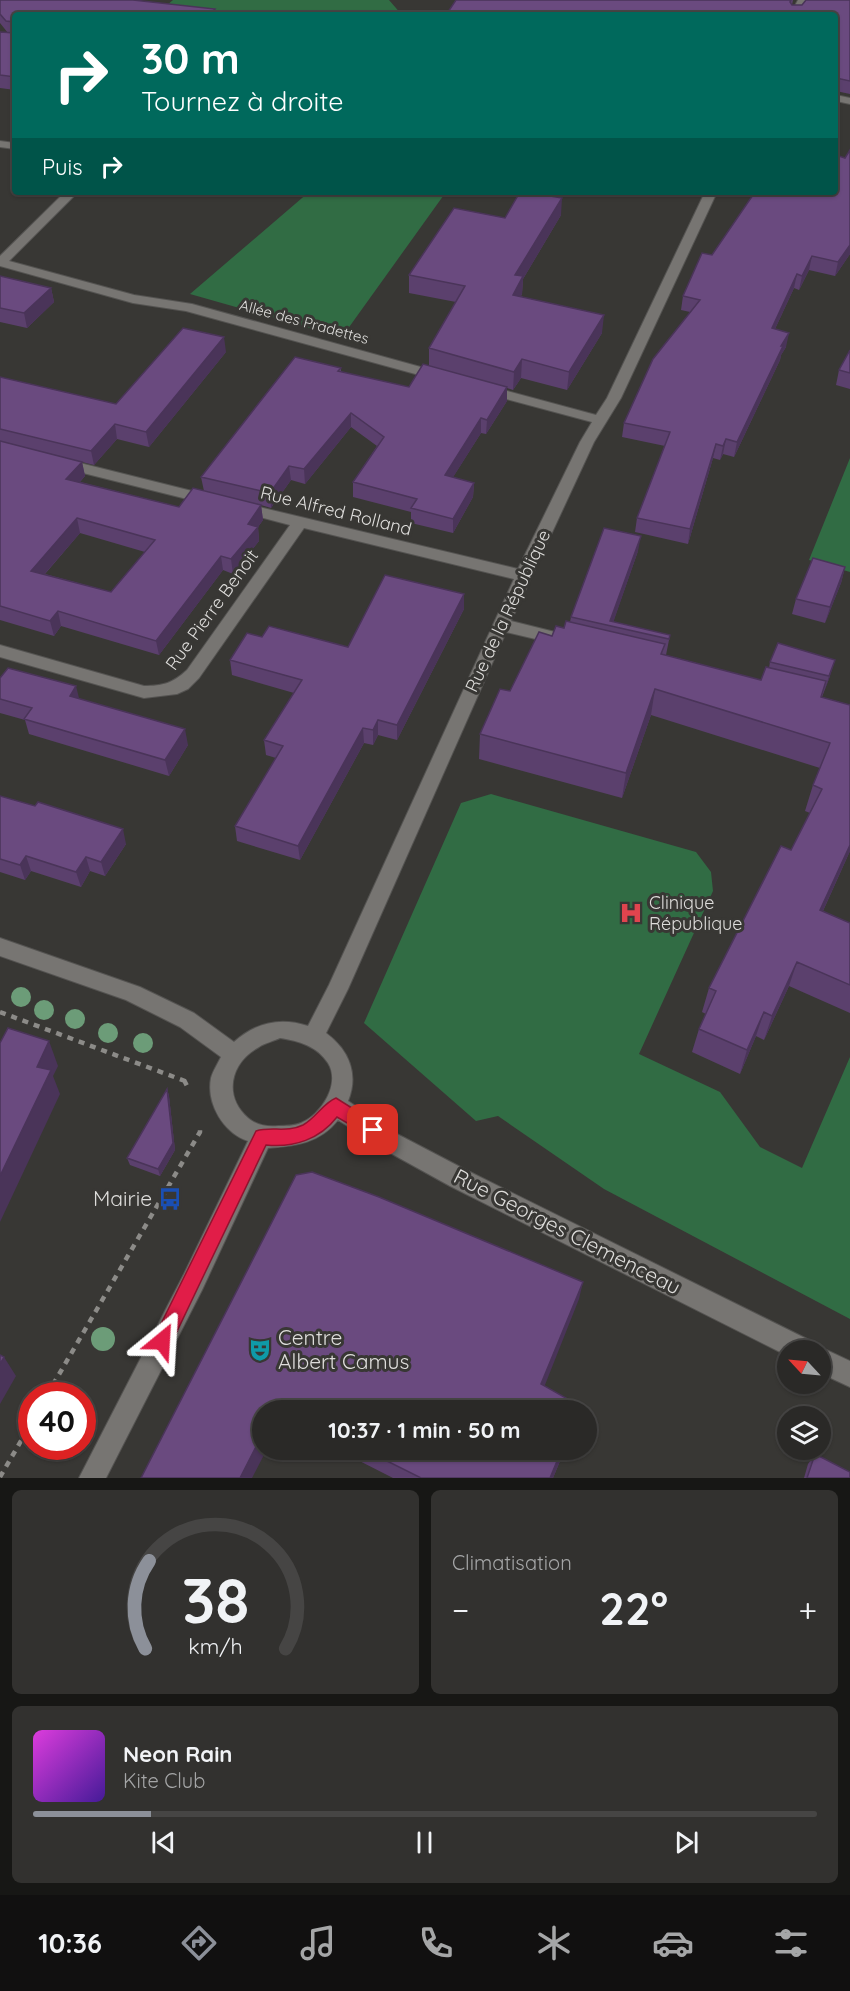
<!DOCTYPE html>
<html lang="fr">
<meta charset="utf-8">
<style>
:root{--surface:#2a2927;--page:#32312f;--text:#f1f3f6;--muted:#a5a6a7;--line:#464544;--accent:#8c9099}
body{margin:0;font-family:Quicksand,sans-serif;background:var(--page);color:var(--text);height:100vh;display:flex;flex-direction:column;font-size:22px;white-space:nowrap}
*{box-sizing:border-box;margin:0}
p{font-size:20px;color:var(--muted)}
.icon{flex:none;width:33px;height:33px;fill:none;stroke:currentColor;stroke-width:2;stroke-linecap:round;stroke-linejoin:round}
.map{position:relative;height:1478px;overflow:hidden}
.panel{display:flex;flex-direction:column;gap:12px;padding:12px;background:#171715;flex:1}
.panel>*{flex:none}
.top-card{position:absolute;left:12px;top:12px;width:826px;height:183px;border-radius:6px;box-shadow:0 2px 4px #0004,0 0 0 2px var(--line);background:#00695c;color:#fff;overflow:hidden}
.needle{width:39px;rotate:296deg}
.controls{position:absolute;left:777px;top:1340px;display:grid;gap:12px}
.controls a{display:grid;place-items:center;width:54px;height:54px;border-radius:50%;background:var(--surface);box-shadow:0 2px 4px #0004,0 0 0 2px var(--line);font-size:30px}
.speed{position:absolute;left:18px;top:1382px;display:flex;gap:12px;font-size:30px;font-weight:700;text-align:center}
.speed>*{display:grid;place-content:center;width:78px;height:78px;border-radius:50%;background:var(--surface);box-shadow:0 2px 4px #0004,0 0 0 2px var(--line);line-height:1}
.speed .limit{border:9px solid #d22;background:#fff;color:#111}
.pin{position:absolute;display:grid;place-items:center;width:51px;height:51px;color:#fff;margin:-26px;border-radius:12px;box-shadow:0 3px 9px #0006}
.me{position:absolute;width:66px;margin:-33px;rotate:27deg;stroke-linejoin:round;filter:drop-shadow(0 0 4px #0008)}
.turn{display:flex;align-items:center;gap:21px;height:126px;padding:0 30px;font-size:27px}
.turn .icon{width:78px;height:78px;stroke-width:2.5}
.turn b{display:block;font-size:42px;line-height:51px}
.then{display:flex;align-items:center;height:57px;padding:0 30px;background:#0003;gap:12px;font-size:22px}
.big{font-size:45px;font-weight:800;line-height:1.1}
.panel .tile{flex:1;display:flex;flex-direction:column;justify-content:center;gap:9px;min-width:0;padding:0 21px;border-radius:9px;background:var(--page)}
.panel .dial{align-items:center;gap:0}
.dial svg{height:156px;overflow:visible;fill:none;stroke:var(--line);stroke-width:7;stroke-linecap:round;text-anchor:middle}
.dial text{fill:var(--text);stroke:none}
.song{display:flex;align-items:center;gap:18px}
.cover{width:72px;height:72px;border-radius:9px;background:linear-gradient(135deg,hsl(300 70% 55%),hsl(260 70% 35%))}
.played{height:6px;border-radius:3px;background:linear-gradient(90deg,var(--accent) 15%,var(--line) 15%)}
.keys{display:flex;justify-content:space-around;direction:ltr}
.heat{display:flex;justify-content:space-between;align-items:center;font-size:33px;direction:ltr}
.panel .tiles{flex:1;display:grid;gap:12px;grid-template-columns:1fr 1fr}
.tile:last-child{grid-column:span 2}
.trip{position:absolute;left:252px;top:1400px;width:345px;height:60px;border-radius:30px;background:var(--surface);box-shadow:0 2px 4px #0004,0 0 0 2px var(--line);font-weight:800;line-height:60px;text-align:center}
.menu{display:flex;height:96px;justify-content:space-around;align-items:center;background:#111010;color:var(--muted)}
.menu .icon{width:42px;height:42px}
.menu .on{color:var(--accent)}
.menu b{font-size:27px;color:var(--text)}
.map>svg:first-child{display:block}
.green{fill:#316c44}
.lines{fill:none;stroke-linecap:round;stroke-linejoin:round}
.minor-casing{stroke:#545351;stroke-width:2}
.path{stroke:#8c8b88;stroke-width:4.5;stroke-dasharray:6 6;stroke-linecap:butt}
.minor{fill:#777572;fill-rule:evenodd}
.tree{fill:#6c9c78}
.wall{fill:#5b406d;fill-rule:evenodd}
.shaded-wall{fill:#4a3459}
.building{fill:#6a4a7f;stroke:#4a3459;stroke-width:1.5;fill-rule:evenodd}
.route{fill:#e11d48;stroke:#92132f;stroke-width:1.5}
.labels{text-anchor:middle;stroke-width:6;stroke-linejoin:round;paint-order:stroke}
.far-street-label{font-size:15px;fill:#dedddb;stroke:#383734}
.street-label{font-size:18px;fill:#dedddb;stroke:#383734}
.poi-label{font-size:18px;fill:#dedddb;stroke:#383734;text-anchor:start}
.near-poi-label{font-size:21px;fill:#dedddb;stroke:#383734;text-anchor:end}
.near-street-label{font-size:21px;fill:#dedddb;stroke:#383734}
</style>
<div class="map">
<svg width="850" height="1478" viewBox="0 0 850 1478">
<rect width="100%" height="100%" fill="#383734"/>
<!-- green -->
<path class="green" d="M 173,0 L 389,0 L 402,15 L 227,15 L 166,6 Z
M 309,192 L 446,192 L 342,337 L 190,294 Z
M 850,458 L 850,572 L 809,560 Z
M 491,794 L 696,852 L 711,872 L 713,891 L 639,1054 L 720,1092 L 760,1147 L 802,1168 L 850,1057 L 850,1319 L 604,1189 L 498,1116 L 476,1121 L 364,1023 L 461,803 Z"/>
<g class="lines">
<!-- minor casing -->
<g class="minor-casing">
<path id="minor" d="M 798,0 L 808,0 L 800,15 L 790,15 Z
M 836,95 L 850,98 L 850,104 L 836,101 Z
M 0,141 L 15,143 L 15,149 L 0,147 Z
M 65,192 L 78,192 L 9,261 L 134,295 L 192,304 L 446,374 L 448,377 L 441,381 L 186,311 L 133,303 L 0,266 L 0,256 Z
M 705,192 L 717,192 L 621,398 L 594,442 L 511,621 L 567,635 L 569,639 L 567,643 L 561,645 L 506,632 L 348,989 L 326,1033 C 349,1050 359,1074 348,1101 L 399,1135 L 466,1170 L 811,1341 L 814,1349 L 820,1347 L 850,1361 L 850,1387 L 820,1373 L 820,1350 L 788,1350 L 788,1356 L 450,1186 L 383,1149 L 338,1120 C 320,1143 296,1146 268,1148 L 202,1290 L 106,1478 L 79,1478 L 184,1274 L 248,1141 C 224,1133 206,1104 211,1078 C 213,1071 218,1063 221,1057 L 180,1027 L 126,1000 L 0,956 L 0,938 L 140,987 L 194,1013 L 234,1042 C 256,1022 281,1017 308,1026 L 329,985 L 514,579 L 304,528 L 199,678 L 188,689 L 177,694 L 144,698 L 0,657 L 0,645 L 144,686 C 163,686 173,683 187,670 L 290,525 L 233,510 L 230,507 L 233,504 L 238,502 L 518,569 L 580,442 L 592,422 L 480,392 L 478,389 L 485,385 L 596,415 L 607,398 ZM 280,1038 C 299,1041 317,1046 328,1063 C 341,1084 321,1115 301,1123 C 294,1126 285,1126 278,1126 C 267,1127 256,1125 248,1118 C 223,1096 230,1063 259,1047 C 265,1043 274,1041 280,1038 Z
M 60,458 L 216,497 L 219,500 L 211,505 L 55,466 L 53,463 L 55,460 Z"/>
</g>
<!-- path -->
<path class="path" d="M 0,1012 L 185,1081
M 184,1080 L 189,1090
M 47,1395 L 200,1132 L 200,1128
M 0,1477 L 32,1422"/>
<!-- minor -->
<use href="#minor" class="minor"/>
</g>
<!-- trees -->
<g class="tree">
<circle cx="21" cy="997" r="10"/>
<circle cx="44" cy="1010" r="10"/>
<circle cx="75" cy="1019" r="10"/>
<circle cx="108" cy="1033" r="10"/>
<circle cx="143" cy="1043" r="10"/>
<circle cx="103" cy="1339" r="12"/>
</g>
<!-- wall -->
<path class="wall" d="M 0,0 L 215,9 L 215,15 L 15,15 L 15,90 L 0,88 L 0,32 L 8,33 L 0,23 Z
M 456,0 L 793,0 L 792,5 L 802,5 L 850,0 L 850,94 L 836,91 L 836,15 Z
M 850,150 L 850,254 L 835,276 L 809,270 L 799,290 L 794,288 L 775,329 L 786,347 L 781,355 L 780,360 L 734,457 L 723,454 L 720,460 L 713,458 L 688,544 L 635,532 L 637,518 L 665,446 L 622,437 L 624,423 L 690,312 L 681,310 L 683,296 L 712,255 L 845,158 Z
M 561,215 L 523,279 L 522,294 L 521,296 L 602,333 L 567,390 L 521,378 L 513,390 L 507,388 L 507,401 L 486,434 L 481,433 L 453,477 L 474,483 L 473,497 L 453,533 L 411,523 L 411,512 L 353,497 L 353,482 L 377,446 L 351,427 L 305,484 L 291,480 L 271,508 L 261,505 L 263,520 L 258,527 L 259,541 L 233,574 L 223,570 L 159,655 L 61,626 L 54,636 L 0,620 L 0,377 L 116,404 L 226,352 L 149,447 L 117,439 L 94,465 L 82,462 L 85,476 L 80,482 L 179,507 L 204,491 L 201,477 L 341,368 L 341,372 L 409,387 L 429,365 L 429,348 L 456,302 L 409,293 L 409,275 L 505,218 ZM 80,533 L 145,552 L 111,592 L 45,574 Z
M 0,276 L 51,288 L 54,302 L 27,328 L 0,322 Z
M 850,350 L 850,389 L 836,385 L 839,370 Z
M 638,551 L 613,622 L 670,635 L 666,655 L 761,680 L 769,668 L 770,662 L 830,676 L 822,697 L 850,705 L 850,851 L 823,911 L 850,923 L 850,1013 L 789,986 L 764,1040 L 756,1036 L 740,1074 L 692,1052 L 699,1029 L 706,1014 L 702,1012 L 709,988 L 791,850 L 810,813 L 805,811 L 813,785 L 820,768 L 651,715 L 622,798 L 479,759 L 480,734 L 552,636 L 570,622 L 571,617 Z
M 845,567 L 841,583 L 825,623 L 792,614 L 796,599 Z
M 464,594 L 464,609 L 397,740 L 378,735 L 373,745 L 364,743 L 300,860 L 237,841 L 235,826 L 276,758 L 266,755 L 264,740 L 294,693 L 232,675 L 230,660 L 262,637 L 348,647 Z
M 0,678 L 80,699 L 188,745 L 169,776 L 29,734 L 25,720 L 0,713 Z
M 0,796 L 126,844 L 105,876 L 90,871 L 81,887 L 31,871 L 25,880 L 0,872 Z
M 167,1089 L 169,1096 L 175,1150 L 160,1176 L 130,1165 L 127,1158 Z
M 336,1449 L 565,1449 L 553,1478 L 393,1478 Z
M 815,1454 L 850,1478 L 804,1478 L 808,1464 Z"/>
<!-- shaded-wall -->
<path class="shaded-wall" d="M 215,9 L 215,15 L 209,15 Z
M 562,198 L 561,215 L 523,279 L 522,294 L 512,313 L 513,295 L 515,275 Z
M 850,245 L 850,254 L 835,276 L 838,262 Z
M 812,256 L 809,270 L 799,290 L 802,276 Z
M 797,274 L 794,288 L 769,342 L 772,328 Z
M 51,288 L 54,302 L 27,328 L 24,313 Z
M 604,315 L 602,333 L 567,390 L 569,372 Z
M 789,333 L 786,347 L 781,355 L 780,360 L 734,457 L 737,442 L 781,346 Z
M 224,337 L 226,352 L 149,447 L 146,432 Z
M 522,359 L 521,378 L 513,390 L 514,372 Z
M 507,387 L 507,401 L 486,434 L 487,420 Z
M 351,413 L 351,427 L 305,484 L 304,469 Z
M 481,418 L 481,433 L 445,490 L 445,475 Z
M 115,424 L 117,439 L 94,465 L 91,451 Z
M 726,439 L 723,454 L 720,460 L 723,446 Z
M 716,444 L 713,458 L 688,544 L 690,529 Z
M 82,462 L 85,476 L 70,493 L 66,479 Z
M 289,466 L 291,480 L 271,508 L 270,493 Z
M 474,483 L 473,497 L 453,533 L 453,519 Z
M 261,505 L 263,520 L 258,527 L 259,541 L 233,574 L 231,559 L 248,524 Z
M 77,518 L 80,533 L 35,585 L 31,571 Z
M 641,536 L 638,551 L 612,626 L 610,621 Z
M 221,556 L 223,570 L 159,655 L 156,641 Z
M 845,567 L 841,583 L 825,623 L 830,607 Z
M 464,594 L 464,609 L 397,740 L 397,725 Z
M 58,611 L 61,626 L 54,636 L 50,621 Z
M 835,660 L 830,676 L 824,692 L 829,676 Z
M 76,686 L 80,702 L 70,696 Z
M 655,689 L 651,715 L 622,798 L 626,773 Z
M 378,720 L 378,735 L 373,745 L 373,730 Z
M 363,728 L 364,743 L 300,860 L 298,846 Z
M 185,729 L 188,745 L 169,776 L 165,760 Z
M 123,829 L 126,844 L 105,876 L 101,862 Z
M 850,845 L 850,851 L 812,935 L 820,910 Z
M 26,856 L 31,871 L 25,880 L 20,865 Z
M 86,857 L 90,871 L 81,887 L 76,872 Z
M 797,962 L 789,986 L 764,1040 L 772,1016 Z
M 764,1012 L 756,1036 L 740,1074 L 747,1050 Z
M 49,1041 L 58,1066 L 53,1076 L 60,1094 L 0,1222 L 0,1176 L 37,1067 Z
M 167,1089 L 169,1096 L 175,1150 L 160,1176 L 158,1169 Z
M 583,1282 L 579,1299 L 539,1400 L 541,1384 Z
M 4,1357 L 16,1376 L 0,1404 L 0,1364 Z
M 262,1435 L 262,1449 L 267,1449 L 252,1478 L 240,1478 Z
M 562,1449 L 565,1449 L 553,1478 L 550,1478 Z"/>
<!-- building -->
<path class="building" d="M 0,0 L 133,0 L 215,9 L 209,15 L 15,15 L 15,31 L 14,22 L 6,21 L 0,14 Z
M 456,0 L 791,0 L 790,2 L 792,5 L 802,5 L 806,0 L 850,0 L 850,81 L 836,78 L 836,15 L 446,15 Z
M 0,32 L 15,33 L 15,77 L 0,75 Z
M 850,150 L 850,245 L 838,262 L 812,256 L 802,276 L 797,274 L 772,328 L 789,333 L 781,346 L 783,346 L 737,442 L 726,439 L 723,446 L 716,444 L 690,529 L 637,518 L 670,432 L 624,423 L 653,359 L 700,300 L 683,296 L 702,253 L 712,255 L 755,192 L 836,192 L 836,155 L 845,158 Z
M 520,192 L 527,192 L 562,198 L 515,275 L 523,276 L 513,295 L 604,315 L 569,372 L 522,359 L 514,372 L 429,348 L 465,286 L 409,275 L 454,208 L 505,218 Z
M 0,276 L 51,288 L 24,313 L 0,308 Z
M 183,328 L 224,337 L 146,432 L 115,424 L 91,451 L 0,429 L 0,377 L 116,404 Z
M 850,350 L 850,373 L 839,370 Z
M 295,357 L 341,368 L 338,371 L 409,387 L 423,364 L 507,387 L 487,420 L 481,418 L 445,475 L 474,483 L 453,519 L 411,508 L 417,499 L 353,482 L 384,437 L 351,413 L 304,469 L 289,466 L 270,493 L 201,477 Z
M 0,441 L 82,462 L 66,479 L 179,507 L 193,488 L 261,505 L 248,524 L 258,527 L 231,559 L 221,556 L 156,641 L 58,611 L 50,621 L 0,606 ZM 77,518 L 155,540 L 111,592 L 31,571 Z
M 604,528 L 641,536 L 610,621 L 670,635 L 669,639 L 571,617 Z
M 813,558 L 845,567 L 830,607 L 796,599 Z
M 385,575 L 464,594 L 397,725 L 378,720 L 373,730 L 363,728 L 298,846 L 235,826 L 283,746 L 264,740 L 302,680 L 230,660 L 247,633 L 262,637 L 269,626 L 348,647 Z
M 566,621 L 665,644 L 661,654 L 761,680 L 766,667 L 826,681 L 821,697 L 850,705 L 850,845 L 820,910 L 850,923 L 850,985 L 797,962 L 772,1016 L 764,1012 L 747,1050 L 699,1029 L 716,991 L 709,988 L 781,846 L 791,850 L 822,789 L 813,785 L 830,743 L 655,689 L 626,773 L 480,734 L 500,689 L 510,691 L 539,632 L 552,636 L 556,626 L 564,628 Z
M 778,643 L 835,660 L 829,676 L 770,662 Z
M 8,668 L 76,686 L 70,696 L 185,729 L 165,760 L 24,719 L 32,708 L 0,699 L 0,678 Z
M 0,796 L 35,806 L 38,802 L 123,829 L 101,862 L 86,857 L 76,872 L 26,856 L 20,865 L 0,859 Z
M 8,1028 L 49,1041 L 37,1067 L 51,1070 L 0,1176 L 0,1043 Z
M 167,1089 L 173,1143 L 158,1169 L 127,1158 Z
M 312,1172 L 379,1197 L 583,1282 L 541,1384 L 580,1406 L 578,1410 L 262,1410 L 262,1435 L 240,1478 L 141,1478 L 296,1175 Z
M 0,1355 L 4,1357 L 0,1364 Z
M 363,1449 L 562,1449 L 550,1478 L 421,1478 Z
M 815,1454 L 850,1472 L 850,1478 L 807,1478 Z"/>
<!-- route -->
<path class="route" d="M 336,1098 L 379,1125 L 381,1130 L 379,1136 L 373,1138 L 337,1117 C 320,1139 294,1148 266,1145 L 169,1348 L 162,1350 L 156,1348 L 153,1341 L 156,1334 L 256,1131 C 271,1126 287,1133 303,1125 C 316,1118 323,1103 336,1098 Z"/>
<!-- icons -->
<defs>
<g id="hospital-bare" transform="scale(1.8)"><path d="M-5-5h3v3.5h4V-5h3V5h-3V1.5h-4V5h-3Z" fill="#e0444e" stroke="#383734" stroke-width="2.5" paint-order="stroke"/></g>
<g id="bus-bare" transform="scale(1.8)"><path d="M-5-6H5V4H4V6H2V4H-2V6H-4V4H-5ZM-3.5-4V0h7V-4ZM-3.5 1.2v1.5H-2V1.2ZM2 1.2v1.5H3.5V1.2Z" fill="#1a4fb4" stroke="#383734" stroke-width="2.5" paint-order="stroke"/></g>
<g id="theatre-bare" transform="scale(1.8)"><path d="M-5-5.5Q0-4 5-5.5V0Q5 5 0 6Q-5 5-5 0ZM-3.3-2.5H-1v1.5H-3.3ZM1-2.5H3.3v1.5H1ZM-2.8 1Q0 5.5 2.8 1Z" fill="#0f9aa8" stroke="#383734" stroke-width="2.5" paint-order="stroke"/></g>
</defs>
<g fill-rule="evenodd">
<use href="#hospital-bare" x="631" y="913"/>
<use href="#bus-bare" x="170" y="1199"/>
<use href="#theatre-bare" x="260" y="1350"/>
</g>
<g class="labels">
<!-- far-street labels -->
<g class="far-street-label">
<text transform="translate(304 322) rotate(15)" y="5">Allée des Pradettes</text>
</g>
<!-- street labels -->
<g class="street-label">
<text transform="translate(336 511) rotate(14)" y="6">Rue Alfred Rolland</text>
<text transform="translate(212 610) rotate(-54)" y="6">Rue Pierre Benoit</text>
<text transform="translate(508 611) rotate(-65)" y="6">Rue de la République</text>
</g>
<!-- poi labels -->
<g class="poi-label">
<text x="649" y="909">Clinique<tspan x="649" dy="21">République</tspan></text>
</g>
<!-- near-poi labels -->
<g class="near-poi-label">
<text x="152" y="1206">Mairie</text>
<text x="278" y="1345" text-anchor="start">Centre<tspan x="278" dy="24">Albert Camus</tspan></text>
</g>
<!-- near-street labels -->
<g class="near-street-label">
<text transform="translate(567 1232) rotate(27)" y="7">Rue Georges Clemenceau</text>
</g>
</g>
</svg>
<div class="controls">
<a><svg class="needle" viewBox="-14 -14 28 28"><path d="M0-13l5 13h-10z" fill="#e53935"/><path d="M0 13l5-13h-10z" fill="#a5a6a7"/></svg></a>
<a><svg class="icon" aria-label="layers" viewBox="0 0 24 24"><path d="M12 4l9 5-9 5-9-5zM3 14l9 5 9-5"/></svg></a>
</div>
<div class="speed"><div class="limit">40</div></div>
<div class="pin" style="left:373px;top:1130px;background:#d93025"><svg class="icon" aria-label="arrive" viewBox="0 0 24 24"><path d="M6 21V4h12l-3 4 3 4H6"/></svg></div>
<svg class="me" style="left:162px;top:1341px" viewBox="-20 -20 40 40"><path d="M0-17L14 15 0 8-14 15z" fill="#e11d48" stroke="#fff" stroke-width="4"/></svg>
<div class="trip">10:37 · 1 min · 50 m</div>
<div class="top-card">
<div class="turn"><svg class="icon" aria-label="right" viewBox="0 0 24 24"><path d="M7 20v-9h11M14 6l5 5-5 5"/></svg><div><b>30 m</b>Tournez à droite</div></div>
<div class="then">Puis<svg class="icon" aria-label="right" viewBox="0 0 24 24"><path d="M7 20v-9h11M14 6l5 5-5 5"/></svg></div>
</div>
</div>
<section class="panel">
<div class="tiles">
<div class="tile dial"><svg viewBox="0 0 100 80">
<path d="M14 69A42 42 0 1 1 86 69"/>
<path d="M14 69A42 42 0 0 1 16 24" stroke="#8c9099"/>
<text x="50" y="56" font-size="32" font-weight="700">38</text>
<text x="50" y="72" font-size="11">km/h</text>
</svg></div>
<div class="tile"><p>Climatisation</p>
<div class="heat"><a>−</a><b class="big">22°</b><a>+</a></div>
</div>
<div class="tile">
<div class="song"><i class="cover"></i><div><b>Neon Rain</b><p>Kite Club</p></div></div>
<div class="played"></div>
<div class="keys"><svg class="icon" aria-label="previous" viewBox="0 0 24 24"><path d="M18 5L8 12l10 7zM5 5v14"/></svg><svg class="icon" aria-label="pause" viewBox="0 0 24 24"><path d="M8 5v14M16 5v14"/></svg><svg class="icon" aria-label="next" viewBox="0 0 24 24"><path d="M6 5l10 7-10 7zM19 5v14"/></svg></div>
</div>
</div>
</section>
<nav class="menu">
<b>10:36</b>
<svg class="icon on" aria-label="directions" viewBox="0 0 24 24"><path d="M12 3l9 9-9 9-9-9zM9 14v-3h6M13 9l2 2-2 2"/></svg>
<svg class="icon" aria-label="music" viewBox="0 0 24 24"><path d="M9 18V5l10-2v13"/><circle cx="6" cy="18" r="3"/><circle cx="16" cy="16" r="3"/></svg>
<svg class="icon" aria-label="phone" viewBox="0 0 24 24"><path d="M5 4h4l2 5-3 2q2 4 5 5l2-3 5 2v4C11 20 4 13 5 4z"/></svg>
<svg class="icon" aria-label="climate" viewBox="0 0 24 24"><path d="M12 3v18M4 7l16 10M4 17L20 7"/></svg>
<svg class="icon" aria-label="car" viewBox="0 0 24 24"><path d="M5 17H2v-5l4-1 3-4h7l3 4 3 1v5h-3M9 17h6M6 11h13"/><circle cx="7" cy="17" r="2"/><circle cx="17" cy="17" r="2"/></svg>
<svg class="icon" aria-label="filters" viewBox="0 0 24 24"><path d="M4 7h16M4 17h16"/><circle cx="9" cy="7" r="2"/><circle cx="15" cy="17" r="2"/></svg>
</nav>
